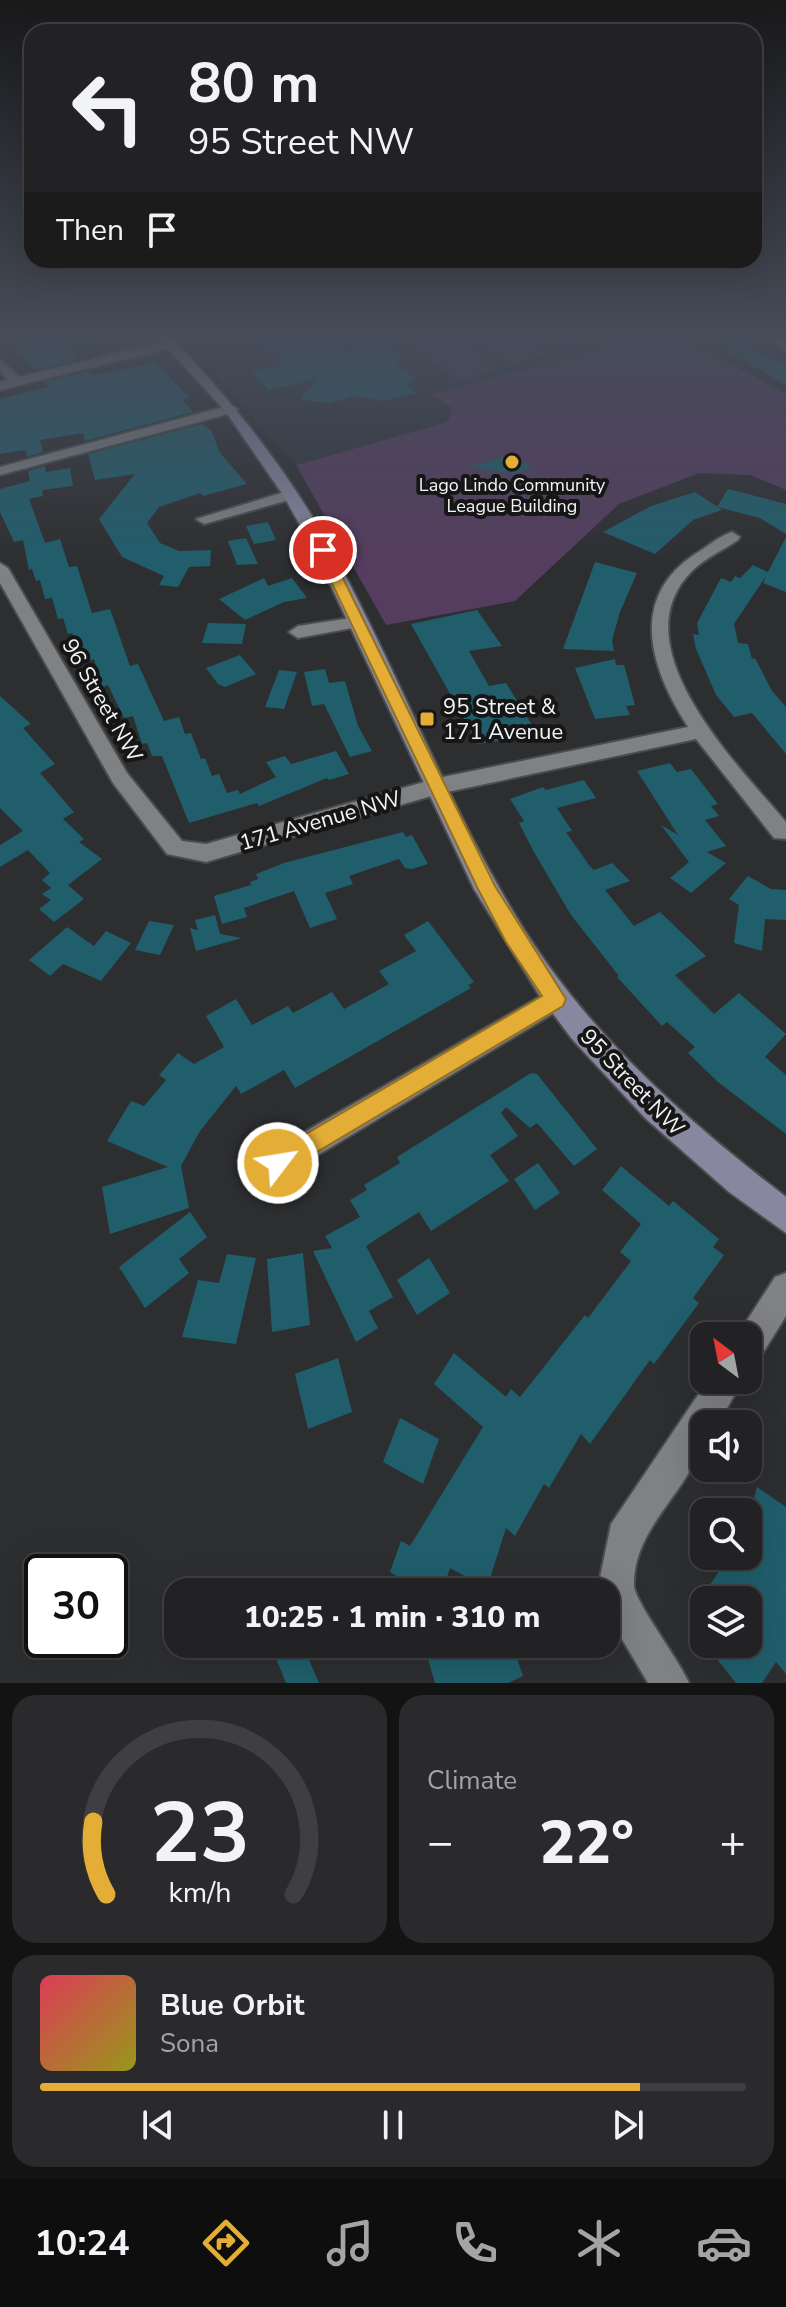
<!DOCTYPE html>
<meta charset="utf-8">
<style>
:root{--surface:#222224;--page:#2a2a2c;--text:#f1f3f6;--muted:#a2a4a6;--line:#3f3f41;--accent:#e4ad35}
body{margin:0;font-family:"Nunito Sans",sans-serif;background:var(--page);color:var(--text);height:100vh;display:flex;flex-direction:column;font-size:30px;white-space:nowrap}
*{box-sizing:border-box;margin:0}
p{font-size:26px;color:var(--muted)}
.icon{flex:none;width:44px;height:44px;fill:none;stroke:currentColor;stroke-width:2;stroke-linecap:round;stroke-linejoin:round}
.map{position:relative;height:1683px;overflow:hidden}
.side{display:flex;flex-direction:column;gap:12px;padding:12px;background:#131314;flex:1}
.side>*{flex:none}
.top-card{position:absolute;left:24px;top:24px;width:738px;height:244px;border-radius:24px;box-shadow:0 8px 32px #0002,0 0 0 2px var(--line);background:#222224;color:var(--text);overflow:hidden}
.needle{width:52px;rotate:328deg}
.tools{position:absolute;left:690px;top:1322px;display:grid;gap:16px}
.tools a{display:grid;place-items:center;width:72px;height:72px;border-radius:16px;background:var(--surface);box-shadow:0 8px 32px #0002,0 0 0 2px var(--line);font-size:40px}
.speed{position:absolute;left:24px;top:1554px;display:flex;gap:16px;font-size:40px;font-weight:700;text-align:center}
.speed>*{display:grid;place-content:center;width:104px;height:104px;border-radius:50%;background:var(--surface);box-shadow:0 8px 32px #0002,0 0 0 2px var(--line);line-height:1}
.speed .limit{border:4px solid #111;border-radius:12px;background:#fff;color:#111}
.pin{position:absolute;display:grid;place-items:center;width:68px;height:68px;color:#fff;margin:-34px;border:4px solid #fff;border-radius:50%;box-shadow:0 2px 8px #0007}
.me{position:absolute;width:88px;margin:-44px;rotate:59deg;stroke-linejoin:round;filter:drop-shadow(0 0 6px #0008)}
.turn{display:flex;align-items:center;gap:28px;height:168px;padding:0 32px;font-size:36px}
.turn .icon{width:104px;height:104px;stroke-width:2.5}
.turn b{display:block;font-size:56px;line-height:68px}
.then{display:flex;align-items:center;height:76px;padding:0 32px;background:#0003;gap:16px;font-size:30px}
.big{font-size:60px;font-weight:800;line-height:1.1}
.side .tile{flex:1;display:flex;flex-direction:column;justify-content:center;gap:12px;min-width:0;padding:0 28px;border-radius:24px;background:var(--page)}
.side .dial{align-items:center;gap:0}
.dial svg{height:208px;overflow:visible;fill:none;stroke:var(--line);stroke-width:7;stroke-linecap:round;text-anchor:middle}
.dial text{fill:var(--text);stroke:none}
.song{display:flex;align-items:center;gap:24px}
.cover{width:96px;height:96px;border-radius:12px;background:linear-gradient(135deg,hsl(350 70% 55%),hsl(60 70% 35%))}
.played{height:8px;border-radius:4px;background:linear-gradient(90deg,var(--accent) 85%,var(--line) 85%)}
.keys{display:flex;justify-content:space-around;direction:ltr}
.heat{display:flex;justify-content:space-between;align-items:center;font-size:44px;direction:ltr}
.side .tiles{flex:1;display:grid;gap:12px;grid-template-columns:1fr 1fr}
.tile:last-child{grid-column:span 2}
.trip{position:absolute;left:164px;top:1578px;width:456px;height:80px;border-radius:24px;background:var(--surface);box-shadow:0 8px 32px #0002,0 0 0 2px var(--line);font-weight:800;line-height:80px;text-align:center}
.tab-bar{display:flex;height:128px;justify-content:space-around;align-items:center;background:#0e0e0e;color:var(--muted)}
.tab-bar .icon{width:56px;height:56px}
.tab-bar .selected{color:var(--accent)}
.tab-bar b{font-size:36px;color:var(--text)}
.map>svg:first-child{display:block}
.built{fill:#31373e}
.green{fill:#553d5f}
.building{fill:#205e6c}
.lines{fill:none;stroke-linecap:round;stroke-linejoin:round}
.street-casing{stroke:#4a4c4d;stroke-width:4}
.secondary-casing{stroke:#4a4c4d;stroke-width:4}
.street{fill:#7f8183;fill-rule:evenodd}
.secondary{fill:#8788a0;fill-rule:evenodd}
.route{fill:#e4ad35;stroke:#947022;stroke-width:2}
.poi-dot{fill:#e4ad35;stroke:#161617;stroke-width:3}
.labels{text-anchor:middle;stroke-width:8;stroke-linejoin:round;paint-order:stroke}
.far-poi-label{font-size:18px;fill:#f3f4f6;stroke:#161617}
.street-label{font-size:22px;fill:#f3f4f6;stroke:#161617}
.poi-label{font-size:22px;fill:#f3f4f6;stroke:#161617;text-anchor:start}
</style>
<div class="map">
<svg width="786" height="1683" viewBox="0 0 786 1683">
<rect width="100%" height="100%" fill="#2d2e30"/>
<!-- built -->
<path class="built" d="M 254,333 L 660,333 L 433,393 L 452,408 L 448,422 L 296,465 L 192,349 Z"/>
<!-- green -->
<path class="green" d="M 420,333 L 447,333 L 499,369 L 458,380 L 401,338 Z
M 464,333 L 515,333 L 549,354 L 512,364 Z
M 543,333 L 610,333 L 615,336 L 569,349 Z
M 660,333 L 671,333 L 786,394 L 786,490 L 750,475 L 699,473 L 619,504 L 515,601 L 386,625 L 296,465 L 448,422 L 452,408 L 431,394 Z"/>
<!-- building -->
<path class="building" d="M 38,333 L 99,333 L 100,340 L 67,348 L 78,360 L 34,370 L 15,347 Z
M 252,333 L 354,333 L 337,353 L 387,342 L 406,358 L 394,361 L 414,377 L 408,386 L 416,393 L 384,401 L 351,396 L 330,404 L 300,399 L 317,379 L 268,390 L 251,371 L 283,365 Z
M 740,339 L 755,351 L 786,364 L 786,385 L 714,343 Z
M 155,362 L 190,398 L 183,400 L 193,412 L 85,441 L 83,433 L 40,440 L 43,452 L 27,457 L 26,450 L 0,454 L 0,399 L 49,387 L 44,382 L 89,371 L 93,376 Z
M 202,424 L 211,430 L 220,453 L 247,484 L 203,496 L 200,493 L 159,507 L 147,523 L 160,543 L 179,551 L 211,550 L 210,566 L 189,567 L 178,587 L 159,585 L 164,576 L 122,557 L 99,519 L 135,474 L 95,480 L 88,454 Z
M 512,454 L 532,468 L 514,474 L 469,467 Z
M 45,466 L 46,472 L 70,468 L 73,486 L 42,490 L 43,496 L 29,499 L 45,543 L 60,539 L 69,567 L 77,566 L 92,613 L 110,609 L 130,666 L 138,664 L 164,721 L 179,717 L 185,734 L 191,733 L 201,759 L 205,758 L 212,776 L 219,774 L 227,793 L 238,790 L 240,794 L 276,777 L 266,762 L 285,756 L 291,764 L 336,751 L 349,774 L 329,780 L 327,778 L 259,806 L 257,803 L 189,823 L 162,756 L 152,756 L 147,743 L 142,744 L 133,716 L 124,718 L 108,685 L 102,687 L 94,659 L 84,662 L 77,642 L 72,633 L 68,634 L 63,618 L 58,619 L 52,598 L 45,599 L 40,580 L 36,581 L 32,569 L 29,570 L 23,540 L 14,542 L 0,512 L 0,489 L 30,481 L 28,471 Z
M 728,489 L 786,504 L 786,534 L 760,518 L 717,507 Z
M 695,492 L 722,510 L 693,520 L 655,554 L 603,532 L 651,506 Z
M 268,522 L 276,540 L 254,544 L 246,526 Z
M 786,537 L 786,592 L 763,583 L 766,576 L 734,624 L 738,643 L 748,644 L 752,659 L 755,658 L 772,691 L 786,707 L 786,754 L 752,713 L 734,717 L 716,695 L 696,649 L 693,634 L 699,635 L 697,623 L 721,578 L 731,582 L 735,576 L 740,578 L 753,565 L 768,572 Z
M 246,538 L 258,564 L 237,565 L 228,541 Z
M 595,562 L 637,573 L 620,612 L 612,640 L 614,651 L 563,649 Z
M 264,578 L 268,586 L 292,578 L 307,598 L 284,602 L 245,620 L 219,599 Z
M 477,610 L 502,646 L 469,651 L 489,686 L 506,683 L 535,730 L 517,734 L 519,738 L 478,744 L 411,624 Z
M 208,623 L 246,624 L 242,644 L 202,643 Z
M 240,655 L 256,674 L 225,687 L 218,684 L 206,668 Z
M 615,659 L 616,665 L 624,665 L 635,705 L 626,706 L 630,715 L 595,719 L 575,668 Z
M 325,669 L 329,683 L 345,681 L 358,726 L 372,751 L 350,757 L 324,704 L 312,706 L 304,672 Z
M 279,670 L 297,672 L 284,709 L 265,707 Z
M 0,696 L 31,724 L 23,728 L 55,764 L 40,773 L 74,812 L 63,819 L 84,839 L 79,842 L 102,859 L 68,885 L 84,899 L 54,922 L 39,909 L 51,900 L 42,894 L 51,888 L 42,880 L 50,873 L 28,850 L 0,867 L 0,845 L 23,831 L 0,808 Z
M 670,763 L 677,772 L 691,769 L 718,804 L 711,806 L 719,816 L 705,820 L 726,846 L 707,852 L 726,863 L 691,893 L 670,878 L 689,862 L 661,825 L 678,835 L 637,771 Z
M 584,780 L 596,798 L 557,808 L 572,831 L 566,832 L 589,865 L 594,870 L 612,863 L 630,881 L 605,890 L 634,926 L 660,912 L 706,956 L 675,975 L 714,1014 L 739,993 L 786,1034 L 765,1057 L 786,1075 L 786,1134 L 718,1082 L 688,1053 L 695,1047 L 667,1022 L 662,1026 L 617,977 L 619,976 L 571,915 L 535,854 L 519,823 L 524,821 L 510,799 L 543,787 L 546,790 Z
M 403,832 L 406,837 L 412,835 L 428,864 L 412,869 L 405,868 L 399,859 L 349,876 L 353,884 L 325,893 L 337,919 L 310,928 L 294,891 L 244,908 L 247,917 L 222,924 L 214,896 L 251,885 L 250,882 L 258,879 L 256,874 L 284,863 Z
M 748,876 L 771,889 L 786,890 L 786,920 L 765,919 L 762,951 L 734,943 L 739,905 L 729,899 Z
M 215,915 L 220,934 L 242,938 L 196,951 L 190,928 L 198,930 L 195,920 Z
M 149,921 L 174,925 L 160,955 L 135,950 Z
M 428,921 L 474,982 L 468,985 L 471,988 L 295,1088 L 284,1070 L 241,1094 L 236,1086 L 200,1131 L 181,1166 L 189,1208 L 110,1234 L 102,1187 L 168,1167 L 107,1141 L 131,1101 L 144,1106 L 166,1080 L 159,1075 L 178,1053 L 194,1064 L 224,1047 L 206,1016 L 236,999 L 252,1025 L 288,1006 L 293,1013 L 332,992 L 344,1009 L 389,984 L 379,971 L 416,951 L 404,935 Z
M 67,927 L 94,946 L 106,931 L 131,943 L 101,981 L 63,964 L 50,976 L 29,960 Z
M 531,1073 L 537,1074 L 597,1149 L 574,1166 L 537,1123 L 530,1128 L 506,1107 L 501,1113 L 518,1136 L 490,1155 L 509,1181 L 431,1231 L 419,1212 L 366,1246 L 393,1297 L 369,1311 L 378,1328 L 356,1342 L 313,1251 L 332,1248 L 325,1236 L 360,1217 L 350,1200 L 367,1190 L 364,1185 L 400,1163 L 397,1157 Z
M 538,1163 L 560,1193 L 535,1210 L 514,1179 Z
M 621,1166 L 669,1206 L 673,1201 L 719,1239 L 713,1247 L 724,1255 L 693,1298 L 699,1303 L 654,1364 L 650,1360 L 590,1444 L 581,1434 L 549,1488 L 544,1484 L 515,1536 L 506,1528 L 487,1588 L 450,1568 L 442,1592 L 423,1592 L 390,1572 L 401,1541 L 410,1546 L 483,1427 L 434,1384 L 454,1353 L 506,1397 L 511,1389 L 520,1397 L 585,1315 L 588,1318 L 631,1261 L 620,1252 L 641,1224 L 602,1190 Z
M 190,1212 L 207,1237 L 179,1259 L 189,1273 L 145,1308 L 119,1267 Z
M 303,1253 L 310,1325 L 272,1332 L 267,1259 Z
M 227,1254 L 256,1258 L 236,1344 L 182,1337 L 198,1280 L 219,1283 Z
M 429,1258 L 450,1293 L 417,1315 L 397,1280 Z
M 338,1358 L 352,1412 L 308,1429 L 295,1374 Z
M 400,1418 L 439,1439 L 423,1484 L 383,1462 Z
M 757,1487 L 786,1507 L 786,1674 L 776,1662 L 762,1683 L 736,1683 L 705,1644 L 748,1644 L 748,1600 L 700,1600 L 729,1556 L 749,1556 L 760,1530 L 748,1522 Z
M 270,1644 L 302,1644 L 319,1683 L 286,1683 Z
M 441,1644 L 512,1644 L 523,1676 L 508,1683 L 435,1683 L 426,1652 Z"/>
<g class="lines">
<!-- street casing -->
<g class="street-casing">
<path id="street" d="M 754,333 L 770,333 L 786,341 L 786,350 Z
M 171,340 L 175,341 L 175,347 L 0,390 L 0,382 L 8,380 L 0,371 L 0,359 L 19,377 Z
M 231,405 L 238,409 L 236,412 L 0,475 L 0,467 Z
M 291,490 L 299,495 L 296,498 L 204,524 L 196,519 Z
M 732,532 L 740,537 L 738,540 C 723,550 704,559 692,571 C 617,646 739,766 786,822 L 786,839 L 774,838 L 696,739 L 438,794 L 206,862 L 167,854 L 113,783 L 0,583 L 0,563 L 8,568 L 127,773 L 182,841 L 206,844 L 438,778 L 688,727 C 651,670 627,599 695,554 C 707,547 719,536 732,532 Z
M 357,617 L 363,618 L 363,626 L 298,638 L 289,632 L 298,626 Z
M 555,988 L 564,991 L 568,999 L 564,1007 L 288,1173 L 278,1177 L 268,1173 L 264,1163 L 268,1153 Z
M 786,1273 L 786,1316 L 759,1359 L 748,1364 L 748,1336 L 737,1336 L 775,1277 Z
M 708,1380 L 743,1380 L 718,1424 L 704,1424 C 704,1484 632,1521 634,1586 C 635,1602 680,1661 689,1683 L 648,1683 L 606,1612 L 606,1592 L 597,1592 L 611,1524 Z"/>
</g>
<!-- secondary casing -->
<g class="secondary-casing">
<path id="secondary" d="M 154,333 L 167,333 C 231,400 286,467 331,549 C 400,674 449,810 525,931 C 593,1038 687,1121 786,1197 L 786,1233 L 729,1192 L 645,1118 L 572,1039 L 539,995 L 474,889 L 314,550 L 283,495 L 226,412 Z"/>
</g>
<!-- street -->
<use href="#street" class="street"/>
<!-- secondary -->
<use href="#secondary" class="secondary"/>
</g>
<!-- sky -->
<linearGradient id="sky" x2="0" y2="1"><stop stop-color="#19191a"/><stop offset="0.59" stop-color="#464c59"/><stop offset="1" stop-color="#464c59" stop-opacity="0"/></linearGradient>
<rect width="786" height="569" fill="url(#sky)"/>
<!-- route -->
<path class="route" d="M 323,546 L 329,550 L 495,886 L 566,999 L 563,1006 L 278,1175 L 270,1171 L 266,1163 L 270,1155 L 542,996 L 506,942 L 478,889 L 316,550 Z"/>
<!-- markers -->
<g class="poi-dot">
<circle cx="512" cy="462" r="8"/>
<rect x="419" y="711" width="16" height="16" rx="4"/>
</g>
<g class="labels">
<!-- far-poi labels -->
<g class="far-poi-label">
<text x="512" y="491">Lago Lindo Community<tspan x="512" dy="21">League Building</tspan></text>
</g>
<!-- street labels -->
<g class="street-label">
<text transform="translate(103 700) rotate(60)" y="8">96 Street NW</text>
<text transform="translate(320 820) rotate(-16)" y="8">171 Avenue NW</text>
<text transform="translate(633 1082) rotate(46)" y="8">95 Street NW</text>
</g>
<!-- poi labels -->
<g class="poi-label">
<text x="443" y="714">95 Street &amp;<tspan x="443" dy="25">171 Avenue</tspan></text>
</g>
</g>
</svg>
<div class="tools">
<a><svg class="needle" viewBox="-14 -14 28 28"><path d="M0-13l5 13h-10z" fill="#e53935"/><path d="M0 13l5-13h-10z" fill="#a2a4a6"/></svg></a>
<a><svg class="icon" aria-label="sound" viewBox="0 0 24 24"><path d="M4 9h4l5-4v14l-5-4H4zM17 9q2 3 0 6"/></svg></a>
<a><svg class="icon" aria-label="search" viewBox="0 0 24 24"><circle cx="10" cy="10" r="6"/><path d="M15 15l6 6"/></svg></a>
<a><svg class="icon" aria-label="layers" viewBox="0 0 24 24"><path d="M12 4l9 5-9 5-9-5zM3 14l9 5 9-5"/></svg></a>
</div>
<div class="speed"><div class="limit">30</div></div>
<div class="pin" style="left:323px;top:550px;background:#d93025"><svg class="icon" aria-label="arrive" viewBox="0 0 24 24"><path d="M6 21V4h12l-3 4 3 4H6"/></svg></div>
<svg class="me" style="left:278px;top:1163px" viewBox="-20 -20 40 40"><circle r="17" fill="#e4ad35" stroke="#fff" stroke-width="3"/><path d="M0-11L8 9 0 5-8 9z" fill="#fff"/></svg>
<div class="trip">10:25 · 1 min · 310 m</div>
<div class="top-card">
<div class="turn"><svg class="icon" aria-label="left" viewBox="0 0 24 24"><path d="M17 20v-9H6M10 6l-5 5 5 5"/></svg><div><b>80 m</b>95 Street NW</div></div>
<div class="then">Then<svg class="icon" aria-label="arrive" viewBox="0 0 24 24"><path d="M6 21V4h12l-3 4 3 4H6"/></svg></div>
</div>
</div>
<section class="side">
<div class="tiles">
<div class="tile dial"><svg viewBox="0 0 100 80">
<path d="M14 69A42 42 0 1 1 86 69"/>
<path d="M14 69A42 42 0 0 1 9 41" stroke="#e4ad35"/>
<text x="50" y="56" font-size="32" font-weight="700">23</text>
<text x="50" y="72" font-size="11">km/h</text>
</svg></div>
<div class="tile"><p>Climate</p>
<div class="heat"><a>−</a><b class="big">22°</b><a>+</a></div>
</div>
<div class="tile">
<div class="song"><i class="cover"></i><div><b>Blue Orbit</b><p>Sona</p></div></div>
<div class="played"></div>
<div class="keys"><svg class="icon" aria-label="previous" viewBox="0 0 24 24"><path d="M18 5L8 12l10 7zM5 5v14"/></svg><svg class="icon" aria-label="pause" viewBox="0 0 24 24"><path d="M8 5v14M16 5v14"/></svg><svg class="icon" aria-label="next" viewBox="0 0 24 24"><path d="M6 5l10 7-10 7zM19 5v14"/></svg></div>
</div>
</div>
</section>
<nav class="tab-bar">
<b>10:24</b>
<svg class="icon selected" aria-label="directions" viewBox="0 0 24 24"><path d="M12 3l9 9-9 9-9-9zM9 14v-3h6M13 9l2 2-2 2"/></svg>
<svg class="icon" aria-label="music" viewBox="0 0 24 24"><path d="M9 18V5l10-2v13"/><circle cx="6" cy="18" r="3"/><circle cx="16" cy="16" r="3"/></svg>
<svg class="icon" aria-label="phone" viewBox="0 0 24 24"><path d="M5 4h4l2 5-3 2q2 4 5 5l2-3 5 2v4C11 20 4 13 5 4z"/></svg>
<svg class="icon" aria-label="climate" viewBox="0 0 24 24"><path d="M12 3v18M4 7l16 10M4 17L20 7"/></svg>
<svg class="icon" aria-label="car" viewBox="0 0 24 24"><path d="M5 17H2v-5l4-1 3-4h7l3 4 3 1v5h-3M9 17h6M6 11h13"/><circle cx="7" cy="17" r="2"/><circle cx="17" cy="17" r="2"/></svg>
</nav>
